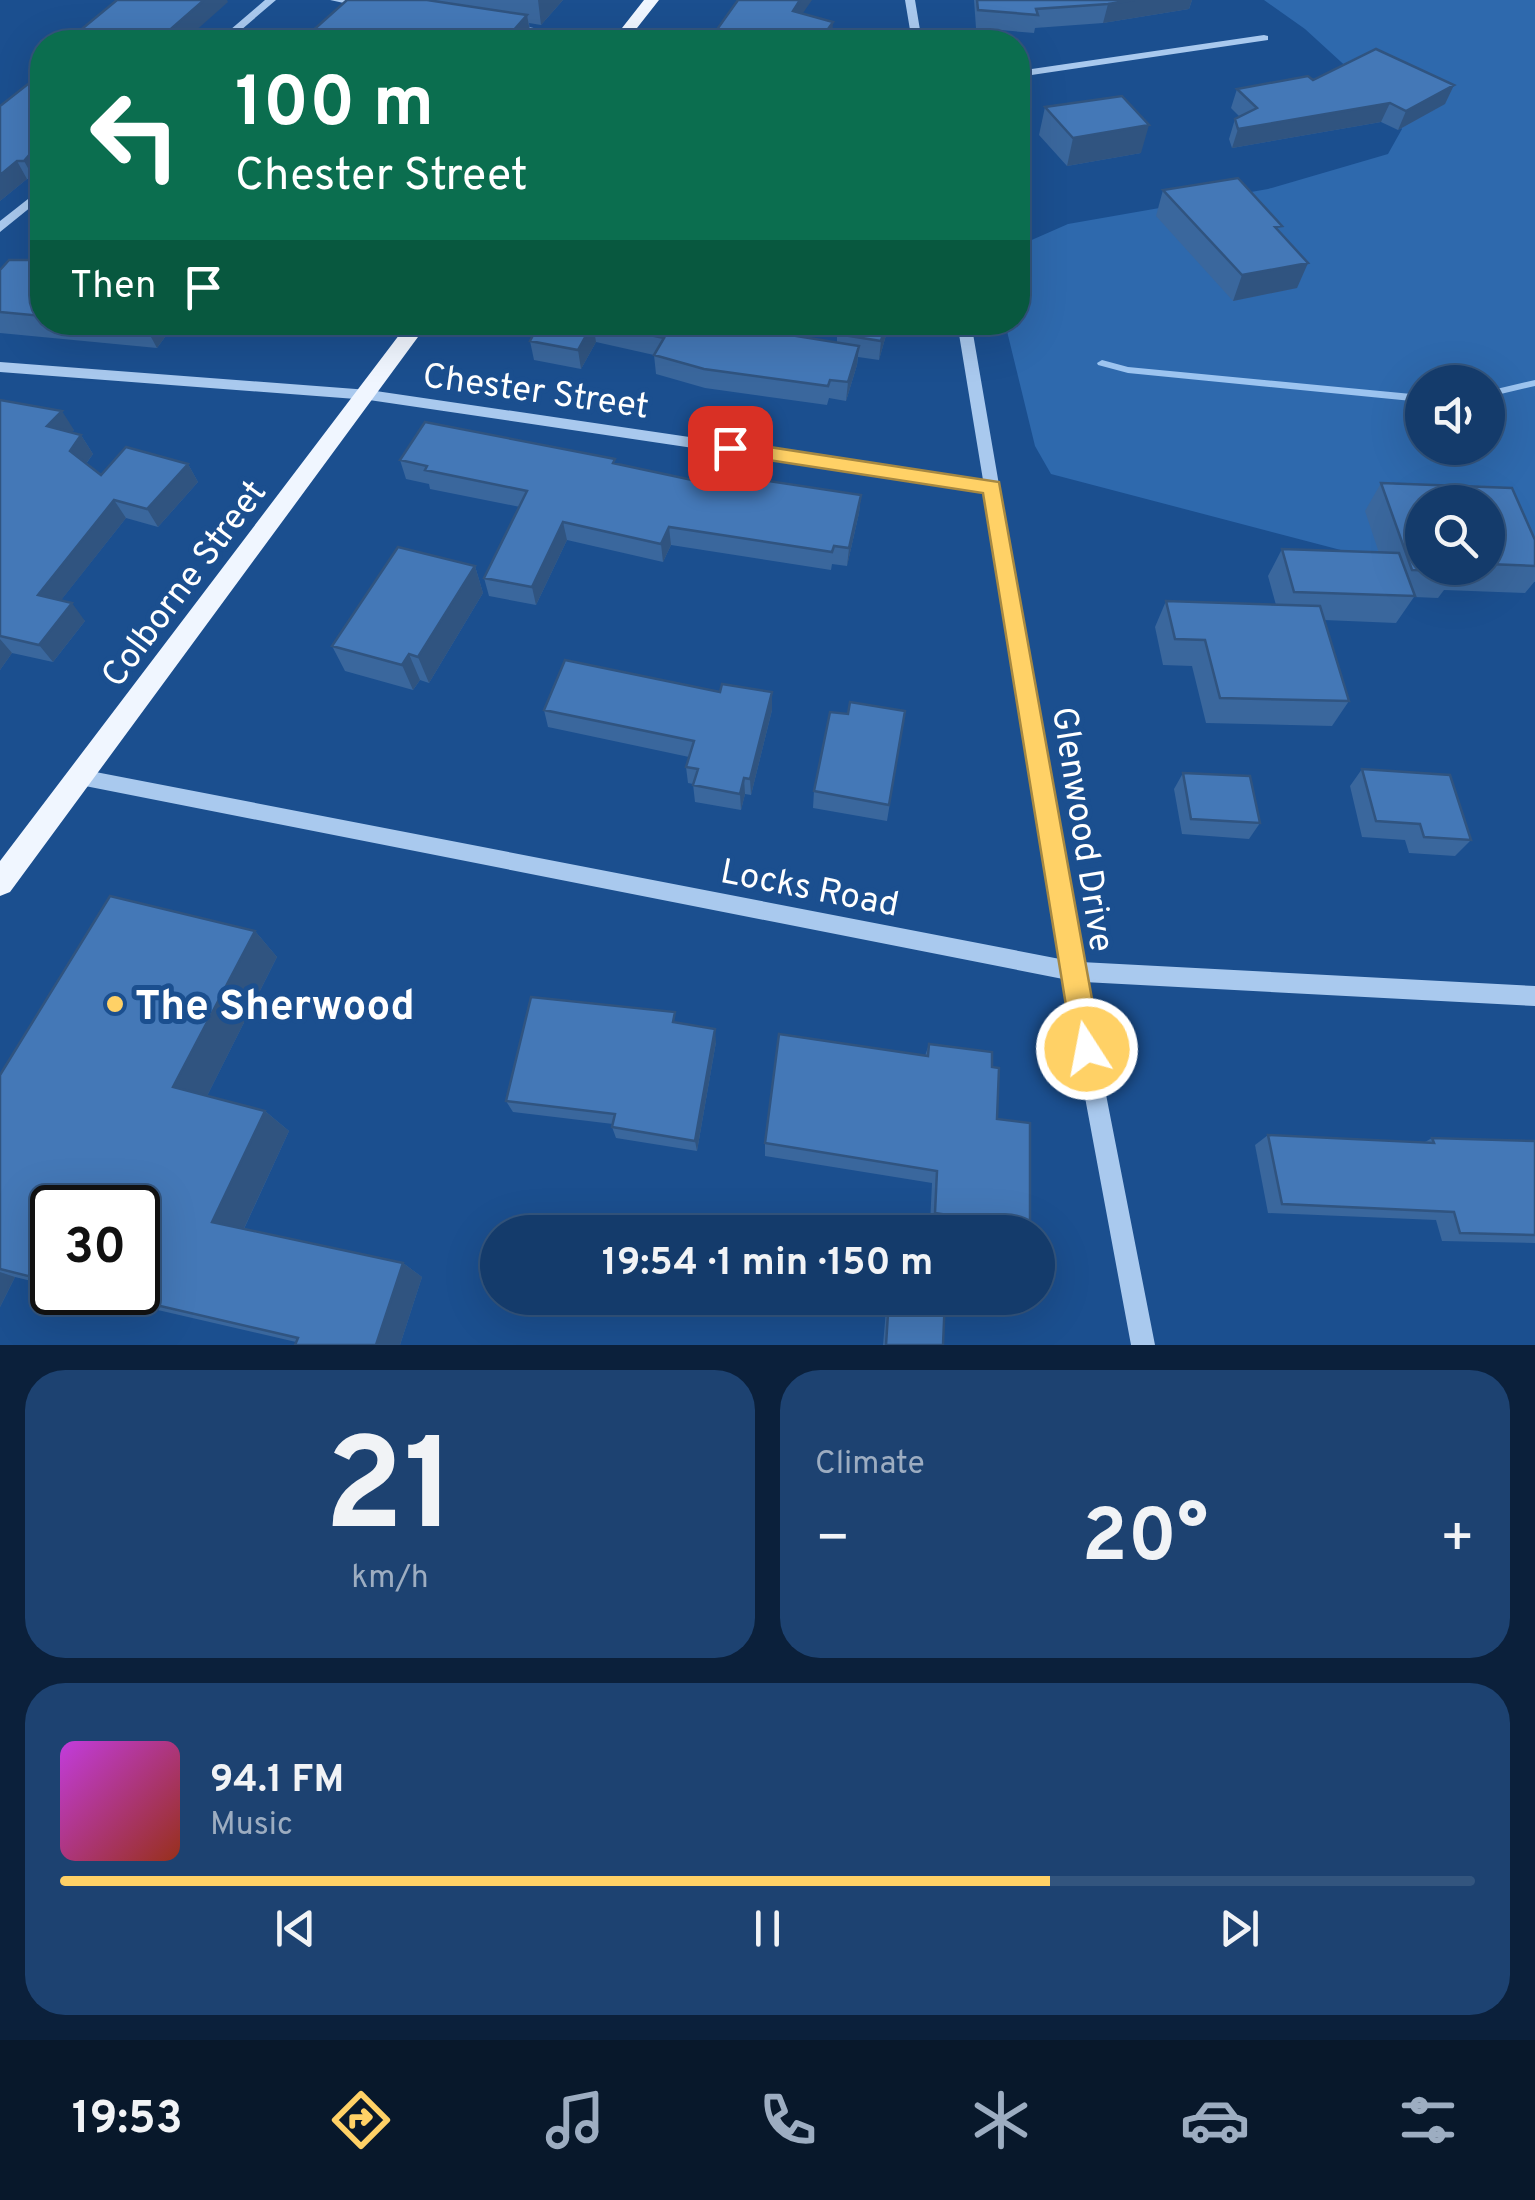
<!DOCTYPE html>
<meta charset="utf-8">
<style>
:root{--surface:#143b6b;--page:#1d4271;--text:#f1f3f6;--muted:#9dadc1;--line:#33557e;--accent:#ffd166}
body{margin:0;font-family:Overpass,sans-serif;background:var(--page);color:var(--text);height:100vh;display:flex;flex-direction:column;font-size:38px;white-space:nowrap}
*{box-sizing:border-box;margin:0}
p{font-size:32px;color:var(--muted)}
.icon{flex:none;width:55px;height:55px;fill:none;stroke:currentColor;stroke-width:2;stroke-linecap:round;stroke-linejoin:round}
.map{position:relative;height:1345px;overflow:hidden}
.drawer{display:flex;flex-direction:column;gap:25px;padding:25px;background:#0b203b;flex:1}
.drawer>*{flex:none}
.hud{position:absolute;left:30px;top:30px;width:1000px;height:305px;border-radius:40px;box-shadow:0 10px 40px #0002,0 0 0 2px var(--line);background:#0b6e4f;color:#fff;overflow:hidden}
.controls{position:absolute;left:1405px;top:365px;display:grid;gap:20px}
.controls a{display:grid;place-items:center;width:100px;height:100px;border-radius:50%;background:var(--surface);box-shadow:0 10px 40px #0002,0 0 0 2px var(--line);font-size:50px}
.speed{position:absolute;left:30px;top:1185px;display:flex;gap:20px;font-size:50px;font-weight:700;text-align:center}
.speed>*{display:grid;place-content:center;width:130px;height:130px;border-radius:50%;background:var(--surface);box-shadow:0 10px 40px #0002,0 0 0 2px var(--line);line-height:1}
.speed .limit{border:5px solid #111;border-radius:15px;background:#fff;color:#111}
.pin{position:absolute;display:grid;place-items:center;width:85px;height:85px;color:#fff;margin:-42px;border-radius:20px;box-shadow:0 5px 15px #0006}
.me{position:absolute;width:110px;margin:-55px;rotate:349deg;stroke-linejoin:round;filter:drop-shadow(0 0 8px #0008)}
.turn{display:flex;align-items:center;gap:35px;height:210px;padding:0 40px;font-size:45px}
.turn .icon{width:130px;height:130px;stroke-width:2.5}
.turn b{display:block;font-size:70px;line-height:85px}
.then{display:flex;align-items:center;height:95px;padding:0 40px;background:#0003;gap:20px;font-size:38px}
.big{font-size:75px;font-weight:700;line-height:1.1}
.drawer .tile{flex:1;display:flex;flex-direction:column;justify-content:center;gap:15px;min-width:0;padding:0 35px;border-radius:40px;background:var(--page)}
.drawer .dial{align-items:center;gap:0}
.dial b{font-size:130px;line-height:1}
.song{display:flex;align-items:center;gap:30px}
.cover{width:120px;height:120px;border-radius:15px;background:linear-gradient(135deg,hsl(290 70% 55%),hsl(10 70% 35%))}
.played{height:10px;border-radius:5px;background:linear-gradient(90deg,var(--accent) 70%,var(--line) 70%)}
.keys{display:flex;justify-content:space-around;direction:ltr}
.heat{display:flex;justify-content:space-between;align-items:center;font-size:55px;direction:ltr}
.drawer .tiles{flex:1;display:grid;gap:25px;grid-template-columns:1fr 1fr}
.tile:last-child{grid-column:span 2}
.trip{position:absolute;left:480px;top:1215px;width:575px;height:100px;border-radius:50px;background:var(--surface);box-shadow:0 10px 40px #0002,0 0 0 2px var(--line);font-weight:700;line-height:100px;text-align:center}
.tabs{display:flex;height:160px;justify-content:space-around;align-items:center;background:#08182b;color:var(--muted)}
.tabs .icon{width:70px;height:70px}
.tabs .active{color:var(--accent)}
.tabs b{font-size:45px;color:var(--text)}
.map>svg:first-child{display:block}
.green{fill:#2e69ad;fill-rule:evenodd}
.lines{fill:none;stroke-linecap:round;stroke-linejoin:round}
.stream{fill:#9cc4f0;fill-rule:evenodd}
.minor{fill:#a9c9ee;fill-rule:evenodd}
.major{fill:#f0f6ff;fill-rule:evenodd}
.wall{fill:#3a679d;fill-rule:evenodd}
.shaded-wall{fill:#305480}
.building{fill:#4478b7;stroke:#305480;stroke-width:2.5}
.route{fill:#ffd166;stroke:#a68842;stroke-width:2.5}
.poi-dot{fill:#ffd166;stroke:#1b4f8f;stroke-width:4}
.labels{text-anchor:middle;stroke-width:10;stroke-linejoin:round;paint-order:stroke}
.street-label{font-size:35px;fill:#fff;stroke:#1b4f8f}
.near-poi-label{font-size:42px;font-weight:bold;fill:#fff;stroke:#1b4f8f;text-anchor:start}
</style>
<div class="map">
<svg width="1535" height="1345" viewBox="0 0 1535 1345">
<rect width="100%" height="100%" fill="#1b4f8f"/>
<!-- green -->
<path class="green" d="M 1264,0 L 1535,0 L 1535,582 L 1433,568 L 1488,568 L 1488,502 L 1422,502 L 1379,560 L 1051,474 L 1035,446 L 1005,323 L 1018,322 L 1018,246 L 1068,224 L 1268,189 L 1388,154 L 1402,129 L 1375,93 L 1305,29 ZM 1422,382 L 1488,382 L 1488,448 L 1422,448 Z"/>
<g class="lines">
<!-- stream -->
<path class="stream" d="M 1102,360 L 1128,367 L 1422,395 L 1422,402 L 1128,373 L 1098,365 L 1097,363 Z
M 1535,380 L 1535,386 L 1488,397 L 1488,391 Z"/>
<!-- minor -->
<path class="minor" d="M 265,0 L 276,0 L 227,42 L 216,42 Z
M 330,0 L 355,0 L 372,5 L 367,8 Z
M 905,0 L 915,0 L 922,42 L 912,42 Z
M 506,24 L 609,39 L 614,42 L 590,42 L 502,29 L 502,25 Z
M 1264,35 L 1268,36 L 1268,40 L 1018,77 L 1018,71 Z
M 42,188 L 42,198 L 0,232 L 0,221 Z
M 957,322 L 971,322 L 1081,962 L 1535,986 L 1535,1006 L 1084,982 L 1155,1345 L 1131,1345 L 1063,979 L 80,785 L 73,783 L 71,777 L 73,771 L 80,769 L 1060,959 L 984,491 L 369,400 L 0,372 L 0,362 L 369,390 L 983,480 Z"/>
<!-- major -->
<path class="major" d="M 644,0 L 659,0 L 626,42 L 611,42 Z
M 409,322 L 429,322 L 10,892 L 0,896 L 0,861 Z"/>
</g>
<!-- wall -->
<path class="wall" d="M 347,0 L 563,0 L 541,25 L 529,23 L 531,37 L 526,42 L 300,42 Z
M 974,0 L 1192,0 L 1189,9 L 1103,23 L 1035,28 L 1034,33 L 976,28 Z
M 1313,80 L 1454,85 L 1445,104 L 1398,130 L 1381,122 L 1232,148 L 1229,139 L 1235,119 L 1240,117 L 1231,108 L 1237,89 Z
M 0,106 L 34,179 L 27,179 L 0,201 Z
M 1045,107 L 1141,153 L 1067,166 L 1039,135 Z
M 1163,190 L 1279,232 L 1308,263 L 1297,288 L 1233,301 L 1156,216 Z
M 42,260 L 42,322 L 176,322 L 157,348 L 0,333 L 0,270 Z
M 540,322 L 713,322 L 714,324 L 837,343 L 837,334 L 888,328 L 879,360 L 858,357 L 857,365 L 846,401 L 829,398 L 827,405 L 705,388 L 656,374 L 654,355 L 596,342 L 581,369 L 534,360 L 530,341 Z
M 0,400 L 74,430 L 71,432 L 81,435 L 93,454 L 86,464 L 101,475 L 188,464 L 198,482 L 158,527 L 126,518 L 61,600 L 85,621 L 53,662 L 12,653 L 0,670 Z
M 400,460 L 616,464 L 725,487 L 861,495 L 859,513 L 847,566 L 832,564 L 831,570 L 671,545 L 663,562 L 567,540 L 536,605 L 489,596 L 484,578 L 520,507 L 430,489 L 429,484 L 406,479 Z
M 1381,483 L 1512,488 L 1535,540 L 1535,581 L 1525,593 L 1444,590 L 1438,598 L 1414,597 L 1396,623 L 1324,620 L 1349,701 L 1332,726 L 1206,723 L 1192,666 L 1163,665 L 1155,627 L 1166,601 L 1276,605 L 1268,576 L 1282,549 L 1379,553 L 1365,511 ZM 1422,502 L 1488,502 L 1488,568 L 1422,568 Z
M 475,566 L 483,593 L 429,683 L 420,680 L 413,690 L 345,671 L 332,646 Z
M 720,692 L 772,692 L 772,710 L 751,795 L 745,794 L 741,810 L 695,802 L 693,784 L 688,783 L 686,767 L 689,757 L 548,727 L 544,710 Z
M 905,711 L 887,821 L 813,808 L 814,791 L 848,714 Z
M 1362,769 L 1471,840 L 1455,856 L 1409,853 L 1405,840 L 1362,837 L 1350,786 Z
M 1183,773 L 1260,823 L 1249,839 L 1182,834 L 1174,789 Z
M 255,931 L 277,957 L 207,1096 L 265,1111 L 289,1131 L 244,1229 L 403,1263 L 422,1277 L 400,1345 L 295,1345 L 296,1342 L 80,1292 L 138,1292 L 52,1208 L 52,1286 L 15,1277 L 0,1307 L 0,1075 Z
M 716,1042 L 697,1151 L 616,1138 L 612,1127 L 613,1124 L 513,1112 L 506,1101 Z
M 929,1044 L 992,1067 L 997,1119 L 1030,1228 L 1026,1232 L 982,1232 L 930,1224 L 932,1183 L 765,1156 L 765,1143 L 925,1056 Z
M 1268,1135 L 1425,1142 L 1432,1138 L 1535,1141 L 1535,1243 L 1442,1241 L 1436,1220 L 1268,1213 L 1255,1145 Z
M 887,1298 L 945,1298 L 943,1345 L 883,1345 Z"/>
<!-- shaded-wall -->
<path class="shaded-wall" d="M 204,0 L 227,0 L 228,2 L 183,42 L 156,42 Z
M 538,0 L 563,0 L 541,25 Z
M 800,0 L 812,0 L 792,29 L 793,11 Z
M 1134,0 L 1192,0 L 1189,9 L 1103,23 L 1108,4 Z
M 527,15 L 531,37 L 526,42 L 506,42 L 506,39 Z
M 833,22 L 832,40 L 831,42 L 819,42 Z
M 1454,85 L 1445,104 L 1398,130 L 1406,111 Z
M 1390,103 L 1381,122 L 1232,148 L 1238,129 Z
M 1149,125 L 1141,153 L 1067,166 L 1073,138 Z
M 42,140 L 42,169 L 34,179 L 24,161 Z
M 17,161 L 27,179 L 0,201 L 0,175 Z
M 1308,263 L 1297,288 L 1233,301 L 1242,275 Z
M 148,322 L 176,322 L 157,348 L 145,326 Z
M 886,322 L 889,322 L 888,328 L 879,360 L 881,341 Z
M 593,323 L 596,342 L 581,369 L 578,350 Z
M 859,346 L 857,365 L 846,401 L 848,382 Z
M 62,411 L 74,430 L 59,445 L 47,426 Z
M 81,435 L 93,454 L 82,469 L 70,451 Z
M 188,464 L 198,482 L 158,527 L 147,509 Z
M 861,495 L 859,513 L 847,566 L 849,548 Z
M 114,500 L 126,518 L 51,613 L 38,595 Z
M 563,522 L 567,540 L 536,605 L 532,587 Z
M 669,527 L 671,545 L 663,562 L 661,544 Z
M 475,566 L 483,593 L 429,683 L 418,657 Z
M 72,603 L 85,621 L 53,662 L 39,645 Z
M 0,639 L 12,653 L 0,670 Z
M 409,654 L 420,680 L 413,690 L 402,665 Z
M 772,692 L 772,710 L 751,795 L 750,779 Z
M 744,778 L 745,794 L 741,810 L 740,794 Z
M 255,931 L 277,957 L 201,1108 L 173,1087 Z
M 715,1029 L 716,1042 L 697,1151 L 695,1141 Z
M 265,1111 L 289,1131 L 240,1237 L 212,1222 Z
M 403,1263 L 422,1277 L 400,1345 L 376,1345 Z
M 0,1272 L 15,1277 L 0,1307 Z"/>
<!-- building -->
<path class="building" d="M 117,0 L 204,0 L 156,42 L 66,42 Z
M 347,0 L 427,0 L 527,15 L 506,39 L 488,36 L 482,42 L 300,42 Z
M 738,0 L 800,0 L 793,11 L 833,22 L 819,42 L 708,42 Z
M 977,0 L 1134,0 L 1108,4 L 1036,9 L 1038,15 L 978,10 Z
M 1376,49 L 1454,85 L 1406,111 L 1390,103 L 1238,129 L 1235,119 L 1257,108 L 1237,89 L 1308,76 L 1313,80 Z
M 42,73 L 42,140 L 24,161 L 17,161 L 0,175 L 0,106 Z
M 1122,96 L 1149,125 L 1073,138 L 1045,107 Z
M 1238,178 L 1282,226 L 1275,227 L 1308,263 L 1242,275 L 1163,190 Z
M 9,260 L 42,260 L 42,316 L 0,312 L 0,270 Z
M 111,322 L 148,322 L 145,326 Z
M 540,322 L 708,322 L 859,346 L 848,382 L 830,380 L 828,386 L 704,369 L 654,355 L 664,338 L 593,323 L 578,350 L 530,341 Z
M 841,322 L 886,322 L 881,341 L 837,334 Z
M 0,400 L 62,411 L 47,426 L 81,435 L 70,451 L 101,475 L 126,447 L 188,464 L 147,509 L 114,500 L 38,595 L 72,603 L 39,645 L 0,636 Z
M 425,422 L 615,459 L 613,463 L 725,487 L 729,475 L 861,495 L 849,548 L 834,546 L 832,552 L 669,527 L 661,544 L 563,522 L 532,587 L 484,578 L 527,491 L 425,470 L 427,466 L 400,460 Z
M 1381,483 L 1512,488 L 1535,540 L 1535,566 L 1488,564 L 1488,502 L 1422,502 L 1422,568 L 1456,568 L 1458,571 L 1412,570 Z
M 398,547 L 475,566 L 418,657 L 409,654 L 402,665 L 332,646 Z
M 1282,549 L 1399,553 L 1415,596 L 1294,592 Z
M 1166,601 L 1320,606 L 1349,701 L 1220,698 L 1205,640 L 1175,639 Z
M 565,660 L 720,692 L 722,684 L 772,692 L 750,779 L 744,778 L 740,794 L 693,785 L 698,769 L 686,767 L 694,741 L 544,710 Z
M 850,702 L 905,711 L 889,805 L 814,791 L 830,712 L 848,714 Z
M 1362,769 L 1450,775 L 1471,840 L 1424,837 L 1420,824 L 1376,821 Z
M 1183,773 L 1250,776 L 1260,823 L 1191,819 Z
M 110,896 L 255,931 L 173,1087 L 265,1111 L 212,1222 L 403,1263 L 376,1345 L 295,1345 L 298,1338 L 100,1292 L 138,1292 L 138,1208 L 52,1208 L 52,1282 L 0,1269 L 0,1075 Z
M 531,997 L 675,1012 L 673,1022 L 715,1029 L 695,1141 L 612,1127 L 615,1114 L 506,1101 Z
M 779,1034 L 928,1056 L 929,1044 L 992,1052 L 992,1067 L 999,1068 L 997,1119 L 1030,1123 L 1030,1228 L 935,1213 L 937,1171 L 765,1143 Z
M 1268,1135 L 1434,1143 L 1432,1138 L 1535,1141 L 1535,1235 L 1460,1233 L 1454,1212 L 1282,1204 Z
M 889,1298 L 945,1298 L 943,1345 L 886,1345 Z"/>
<!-- route -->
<path class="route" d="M 730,441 L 999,482 L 1101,1049 L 1097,1059 L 1087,1063 L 1077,1059 L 1073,1049 L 983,493 L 723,453 L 723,443 Z"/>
<!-- markers -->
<circle class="poi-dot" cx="115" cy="1004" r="10"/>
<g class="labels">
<!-- street labels -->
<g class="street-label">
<text transform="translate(536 390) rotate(8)" y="12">Chester Street</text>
<text transform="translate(183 583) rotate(-53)" y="12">Colborne Street</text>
<text transform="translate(1084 829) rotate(81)" y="12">Glenwood Drive</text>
<text transform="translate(810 887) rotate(11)" y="12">Locks Road</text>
</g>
<!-- near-poi labels -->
<g class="near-poi-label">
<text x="135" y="1019">The Sherwood</text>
</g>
</g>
</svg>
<div class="controls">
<a><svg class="icon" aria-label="sound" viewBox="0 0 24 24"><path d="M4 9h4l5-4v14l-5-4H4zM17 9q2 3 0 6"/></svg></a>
<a><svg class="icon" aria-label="search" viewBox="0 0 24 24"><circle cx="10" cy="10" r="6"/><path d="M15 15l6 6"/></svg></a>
</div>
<div class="speed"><div class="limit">30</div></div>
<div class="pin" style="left:730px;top:448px;background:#d93025"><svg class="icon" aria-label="arrive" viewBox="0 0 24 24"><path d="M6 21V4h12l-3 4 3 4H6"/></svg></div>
<svg class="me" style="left:1087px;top:1049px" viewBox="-20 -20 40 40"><circle r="17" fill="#ffd166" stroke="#fff" stroke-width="3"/><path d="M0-11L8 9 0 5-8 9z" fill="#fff"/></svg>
<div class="trip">19:54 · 1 min · 150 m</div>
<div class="hud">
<div class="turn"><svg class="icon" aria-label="left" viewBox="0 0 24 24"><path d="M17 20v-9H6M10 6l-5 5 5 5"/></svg><div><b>100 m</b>Chester Street</div></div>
<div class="then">Then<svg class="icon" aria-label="arrive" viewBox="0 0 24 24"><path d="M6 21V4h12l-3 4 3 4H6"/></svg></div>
</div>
</div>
<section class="drawer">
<div class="tiles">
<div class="tile dial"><b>21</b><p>km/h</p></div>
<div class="tile"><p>Climate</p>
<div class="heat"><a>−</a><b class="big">20°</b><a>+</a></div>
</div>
<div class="tile">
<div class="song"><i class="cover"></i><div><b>94.1 FM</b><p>Music</p></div></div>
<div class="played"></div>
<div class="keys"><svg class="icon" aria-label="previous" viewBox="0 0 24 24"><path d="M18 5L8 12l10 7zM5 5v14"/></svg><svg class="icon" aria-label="pause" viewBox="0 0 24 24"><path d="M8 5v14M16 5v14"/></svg><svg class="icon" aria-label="next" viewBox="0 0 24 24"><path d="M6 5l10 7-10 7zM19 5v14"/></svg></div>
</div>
</div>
</section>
<nav class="tabs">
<b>19:53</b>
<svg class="icon active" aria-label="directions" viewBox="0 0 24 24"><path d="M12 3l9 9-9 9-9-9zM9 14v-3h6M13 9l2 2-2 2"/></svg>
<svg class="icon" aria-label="music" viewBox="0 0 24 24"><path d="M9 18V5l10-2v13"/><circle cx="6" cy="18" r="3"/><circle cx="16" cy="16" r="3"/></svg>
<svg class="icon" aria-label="phone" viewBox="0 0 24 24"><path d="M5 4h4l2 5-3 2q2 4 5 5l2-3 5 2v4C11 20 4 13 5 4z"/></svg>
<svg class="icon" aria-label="climate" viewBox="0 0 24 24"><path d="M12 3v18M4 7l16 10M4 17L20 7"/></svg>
<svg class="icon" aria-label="car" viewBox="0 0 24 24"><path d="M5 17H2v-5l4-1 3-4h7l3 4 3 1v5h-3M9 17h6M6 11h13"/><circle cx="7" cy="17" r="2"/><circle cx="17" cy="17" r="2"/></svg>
<svg class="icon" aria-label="filters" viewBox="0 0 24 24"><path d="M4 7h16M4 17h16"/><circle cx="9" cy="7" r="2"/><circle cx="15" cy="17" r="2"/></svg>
</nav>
